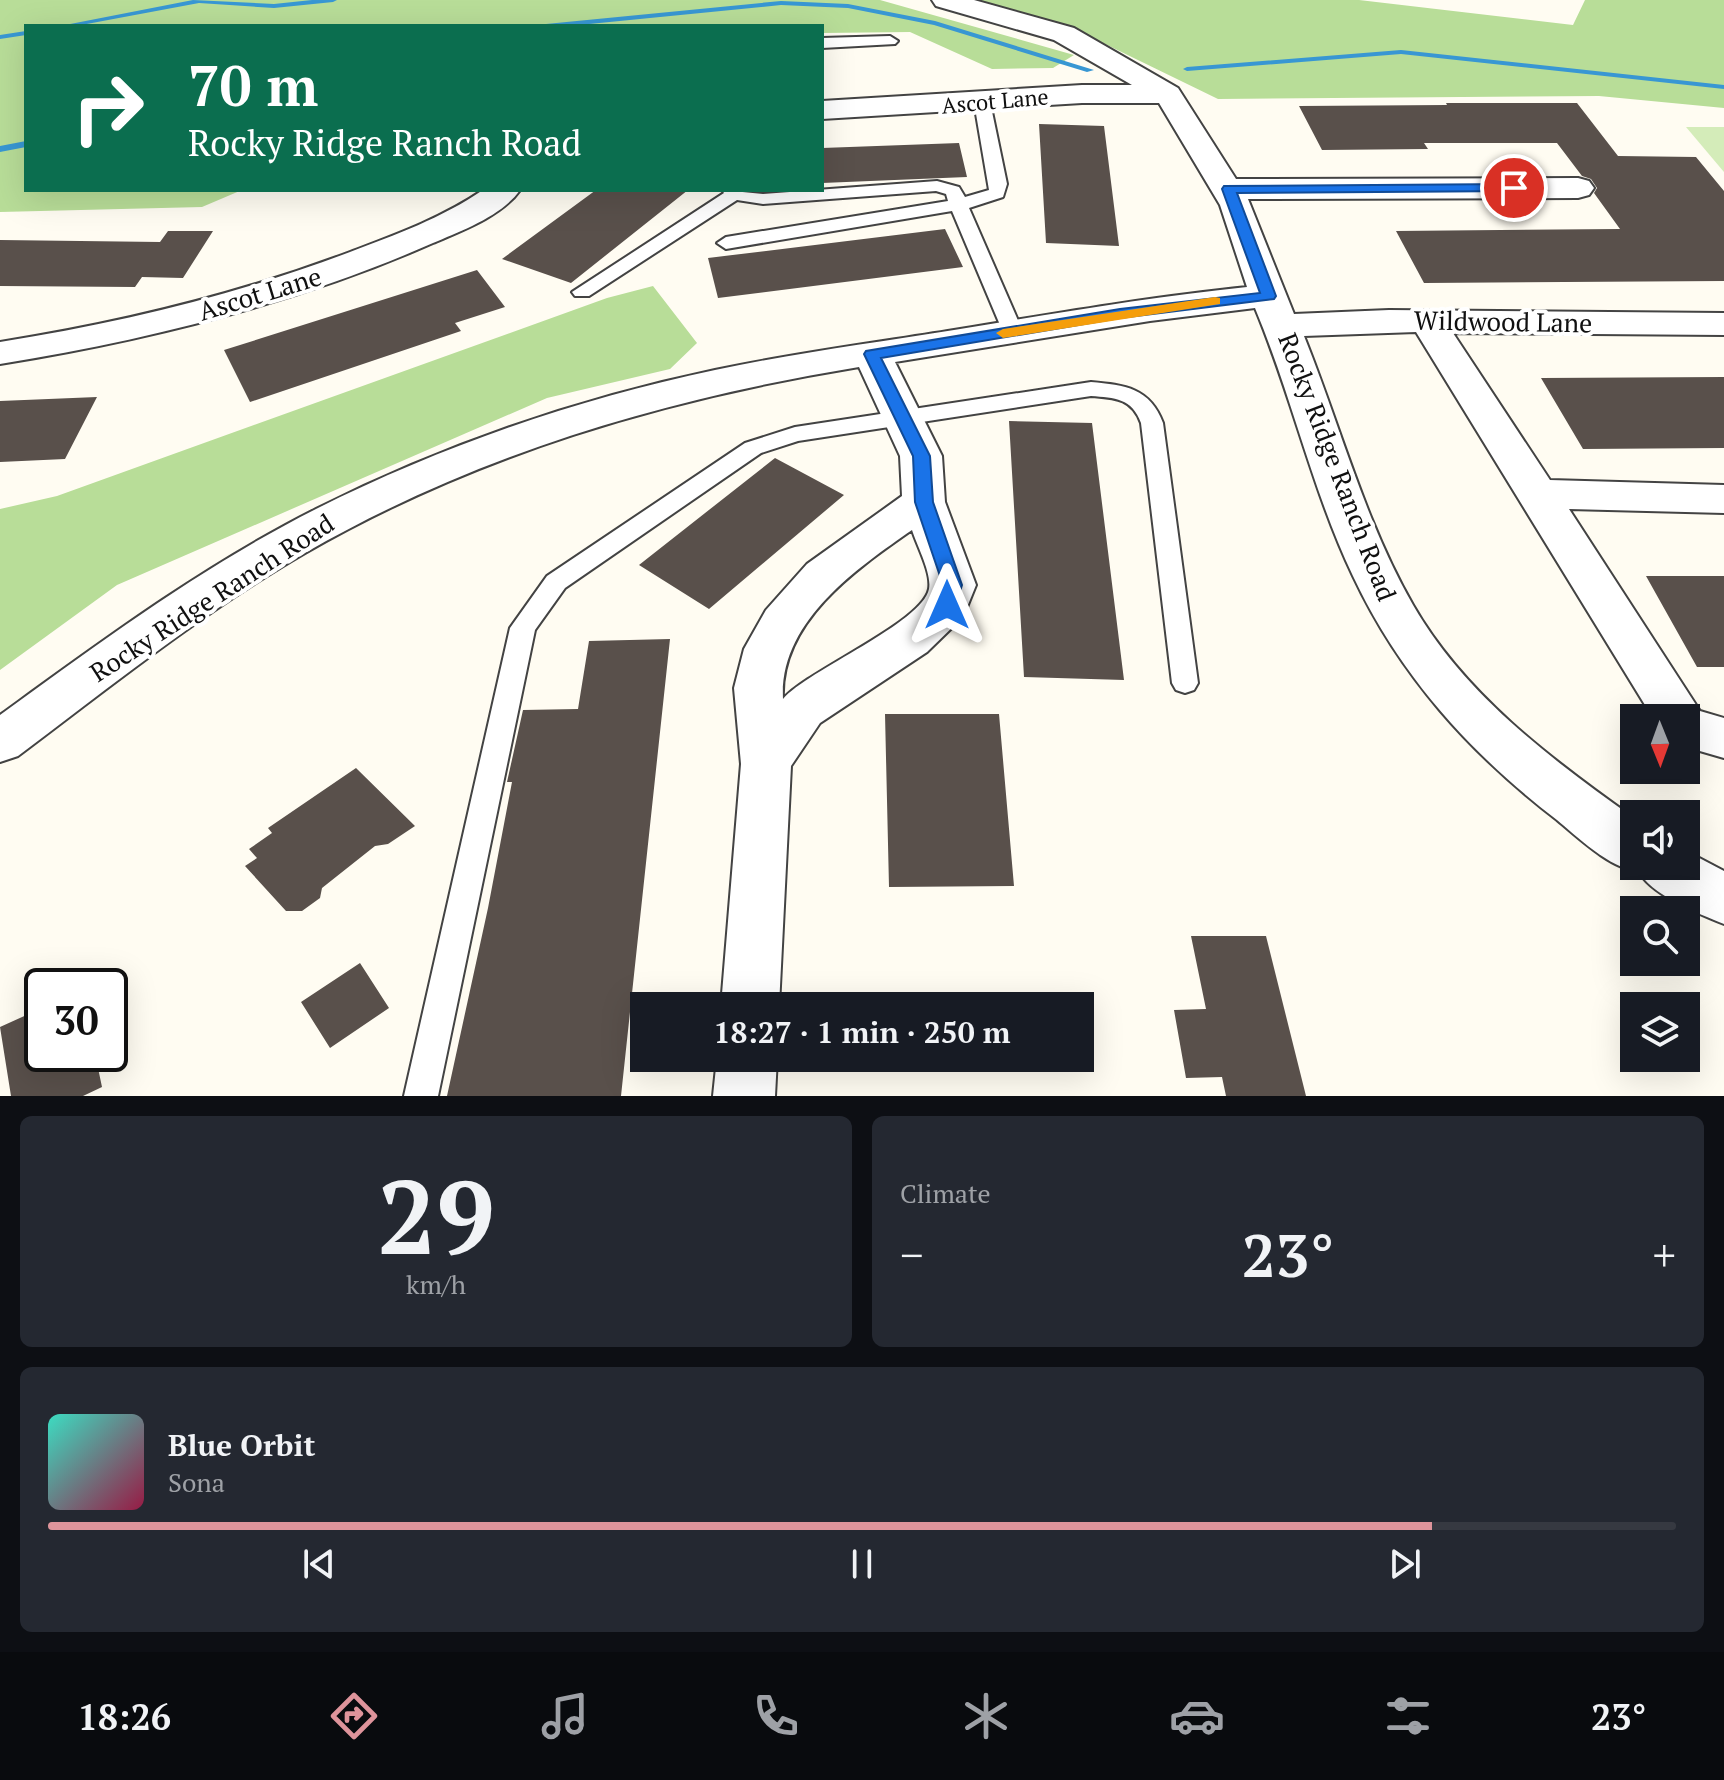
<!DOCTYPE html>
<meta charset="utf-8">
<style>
:root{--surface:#171b24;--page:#242831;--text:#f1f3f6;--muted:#9ea1a6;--line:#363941;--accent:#de949b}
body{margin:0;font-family:"PT Serif",serif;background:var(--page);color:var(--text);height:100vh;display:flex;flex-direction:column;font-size:30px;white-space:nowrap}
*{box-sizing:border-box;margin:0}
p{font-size:26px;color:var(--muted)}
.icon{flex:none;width:44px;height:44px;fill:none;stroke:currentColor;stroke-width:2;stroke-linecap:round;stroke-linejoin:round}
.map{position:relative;height:1096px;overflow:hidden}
.side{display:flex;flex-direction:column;gap:20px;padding:20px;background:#0d0f14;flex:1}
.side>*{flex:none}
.banner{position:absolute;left:24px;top:24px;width:800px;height:168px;border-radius:0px;box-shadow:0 8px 32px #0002;background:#0b6e4f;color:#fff;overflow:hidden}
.needle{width:52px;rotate:179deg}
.tools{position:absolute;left:1620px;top:704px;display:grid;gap:16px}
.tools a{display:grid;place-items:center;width:80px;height:80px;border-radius:0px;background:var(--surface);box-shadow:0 8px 32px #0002;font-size:40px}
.speed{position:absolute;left:24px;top:968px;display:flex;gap:16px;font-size:40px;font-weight:700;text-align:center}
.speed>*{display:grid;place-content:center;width:104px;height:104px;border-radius:50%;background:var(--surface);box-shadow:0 8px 32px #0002;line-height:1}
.speed .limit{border:4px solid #111;border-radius:12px;background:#fff;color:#111}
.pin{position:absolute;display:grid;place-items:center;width:68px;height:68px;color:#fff;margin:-34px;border:4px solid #fff;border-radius:50%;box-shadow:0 2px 8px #0007}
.me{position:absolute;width:88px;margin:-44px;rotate:0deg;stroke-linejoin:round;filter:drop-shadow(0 0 6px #0008)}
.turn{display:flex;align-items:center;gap:28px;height:168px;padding:0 32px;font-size:36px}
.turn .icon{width:104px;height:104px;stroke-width:2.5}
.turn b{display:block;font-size:56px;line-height:68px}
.big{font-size:60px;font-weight:700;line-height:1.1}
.side .widget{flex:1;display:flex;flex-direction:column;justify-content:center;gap:12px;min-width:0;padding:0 28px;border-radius:12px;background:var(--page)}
.side .dial{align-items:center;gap:0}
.dial b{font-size:104px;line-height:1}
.song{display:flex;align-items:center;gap:24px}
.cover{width:96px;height:96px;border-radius:12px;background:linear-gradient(135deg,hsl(170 70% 55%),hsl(340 70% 35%))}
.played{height:8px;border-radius:4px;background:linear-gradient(90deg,var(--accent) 85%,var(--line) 85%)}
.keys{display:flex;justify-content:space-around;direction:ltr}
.heat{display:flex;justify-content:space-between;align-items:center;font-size:44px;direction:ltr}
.side .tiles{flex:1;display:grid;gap:20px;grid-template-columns:1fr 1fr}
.widget:last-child{grid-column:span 2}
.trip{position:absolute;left:630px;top:992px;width:464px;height:80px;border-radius:0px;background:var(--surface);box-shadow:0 8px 32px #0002;font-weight:700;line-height:80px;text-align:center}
.tab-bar{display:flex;height:128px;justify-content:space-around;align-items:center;background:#090b0e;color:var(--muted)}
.tab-bar .icon{width:56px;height:56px}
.tab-bar .current{color:var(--accent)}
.tab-bar b{font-size:36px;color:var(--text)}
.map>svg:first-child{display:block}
.green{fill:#d4ecb9}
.forest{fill:#b8dd98}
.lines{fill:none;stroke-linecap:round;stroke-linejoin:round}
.stream{fill:#3897d3;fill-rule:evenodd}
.building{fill:#59504b}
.lane-casing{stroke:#434343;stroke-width:4}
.street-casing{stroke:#434343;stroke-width:4}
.lane{fill:#fff;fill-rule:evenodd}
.street{fill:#fff;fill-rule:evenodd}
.route{fill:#1a73e8;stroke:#114b97;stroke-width:2}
.slow{fill:#f59e0b}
.labels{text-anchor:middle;stroke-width:8;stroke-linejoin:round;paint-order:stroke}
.far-street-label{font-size:22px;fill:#101010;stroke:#fff}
.street-label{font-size:26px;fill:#101010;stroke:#fff}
</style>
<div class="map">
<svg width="1724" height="1096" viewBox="0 0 1724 1096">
<rect width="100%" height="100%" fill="#fffcf2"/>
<!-- green -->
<path class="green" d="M 1686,127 L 1724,127 L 1724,172 Z"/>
<!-- forest -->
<path class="forest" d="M 0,0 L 880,0 L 1074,55 L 1053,68 L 992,69 L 910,32 L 822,33 L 822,26 L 26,26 L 26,190 L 242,190 L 202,207 L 0,212 Z
M 969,0 L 1359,0 L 1573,25 L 1585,0 L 1724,0 L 1724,108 L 1599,96 L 1218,99 L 1066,25 Z
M 653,286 L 697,343 L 670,369 L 547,398 L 117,585 L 0,670 L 0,509 L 57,496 L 607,298 Z"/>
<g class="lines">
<!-- stream -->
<path class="stream" d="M 193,0 L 274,4 L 312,0 L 337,0 L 333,2 L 274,8 L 199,3 L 76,26 L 60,26 Z
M 781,1 L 848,4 L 935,21 L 1094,70 L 1087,72 L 934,25 L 848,8 L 781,5 L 569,26 L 542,26 L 546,24 Z
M 26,31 L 26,35 L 0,39 L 0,35 Z
M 1401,50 L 1724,85 L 1724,89 L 1401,54 L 1187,71 L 1183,69 L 1187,67 Z
M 26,141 L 26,147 L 0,152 L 0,146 Z"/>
</g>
<!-- building -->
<path class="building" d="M 1446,103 L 1577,103 L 1618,156 L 1696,157 L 1724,191 L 1724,281 L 1424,283 L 1396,231 L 1620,229 L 1594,193 L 1597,188 L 1591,179 L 1582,176 L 1557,143 L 1424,143 L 1428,149 L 1322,150 L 1299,106 L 1447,105 Z
M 1039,124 L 1104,126 L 1119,246 L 1046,243 Z
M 959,143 L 967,177 L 822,183 L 822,148 Z
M 596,190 L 688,190 L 571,283 L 502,259 Z
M 945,229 L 963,267 L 718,298 L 708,258 Z
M 168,231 L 213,231 L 183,278 L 142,277 L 135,287 L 0,286 L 0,240 L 160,242 Z
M 477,270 L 505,307 L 455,323 L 461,331 L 250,402 L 224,350 Z
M 1724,377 L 1724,448 L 1583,449 L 1541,378 Z
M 97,397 L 65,459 L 0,462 L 0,401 Z
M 1009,421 L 1092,423 L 1124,680 L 1024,677 Z
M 775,458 L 844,495 L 709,609 L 639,565 Z
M 1646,576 L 1724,576 L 1724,667 L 1697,667 Z
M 670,639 L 621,1096 L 447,1096 L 488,908 L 512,782 L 507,782 L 523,710 L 578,709 L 589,641 Z
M 885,714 L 999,714 L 1014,886 L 889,887 Z
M 356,768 L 415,826 L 388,844 L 375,846 L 322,888 L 320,898 L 302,911 L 286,911 L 245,866 L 257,858 L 249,849 L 272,833 L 268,828 Z
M 1191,936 L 1266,936 L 1306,1096 L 1226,1096 L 1222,1077 L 1186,1078 L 1174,1010 L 1206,1009 Z
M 360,963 L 389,1008 L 330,1048 L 301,1002 Z
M 42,1008 L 42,1054 L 95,1054 L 102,1087 L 83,1096 L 11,1096 L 0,1027 Z"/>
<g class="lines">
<!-- lane casing -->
<g class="lane-casing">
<path id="lane" d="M 890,36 L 898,41 L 895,44 L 822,48 L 822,38 Z
M 982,97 L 990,102 L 1007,184 L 1003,197 L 969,208 L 1023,332 L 1020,336 L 1013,338 L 1003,332 L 952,211 L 726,249 L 717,243 L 726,237 L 948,201 L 946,194 L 936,191 L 763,204 L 737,200 L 589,296 L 575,296 L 572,292 L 724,193 L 722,190 L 763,194 L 937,181 L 959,187 L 965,197 L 989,190 L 974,102 Z
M 1091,382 C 1125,385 1150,388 1163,423 L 1198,683 L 1194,690 L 1185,693 L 1176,690 L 1172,683 L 1141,423 C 1132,398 1115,398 1091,396 L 798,441 L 761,453 L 565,588 L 535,630 L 438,1096 L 404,1096 L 510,628 L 547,576 L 745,443 L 795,427 Z"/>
</g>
<!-- street casing -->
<g class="street-casing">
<path id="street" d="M 932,0 L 974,0 L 1074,28 L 1178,88 L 1236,179 L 1578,178 L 1589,181 L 1594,188 L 1589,195 L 1578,198 L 1248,199 L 1294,314 L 1389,310 L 1724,313 L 1724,335 L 1453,333 L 1550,480 L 1724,485 L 1724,513 L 1569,509 L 1700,711 L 1724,718 L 1724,758 L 1686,747 L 1686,718 L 1653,718 L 1416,332 L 1304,336 C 1340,425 1365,522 1413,605 C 1464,694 1552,760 1634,818 L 1634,866 L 1686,866 L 1686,851 L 1724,871 L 1724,924 C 1699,914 1649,894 1638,870 C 1614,872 1575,835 1557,820 C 1470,753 1400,676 1353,576 C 1312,490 1292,396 1255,308 L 1150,321 L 895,362 L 942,456 L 945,502 L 976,585 L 963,617 L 927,652 L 820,723 L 791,766 L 779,1006 L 721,1006 L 741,764 L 734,688 L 744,649 L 766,610 L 807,564 L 902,496 L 900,456 L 859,367 C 664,399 477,454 305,553 C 203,612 111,686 18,756 L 0,762 L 0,715 C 102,641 203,566 316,509 C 442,446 577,399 715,370 C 794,353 874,343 954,330 C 1052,314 1149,297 1247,287 L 1220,205 L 1159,103 L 1082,103 L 822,119 L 822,101 L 1082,85 L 1132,85 L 1054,40 L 936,6 ZM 912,530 C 917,546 932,573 929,589 C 922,623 808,670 783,699 C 779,622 856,569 912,530 Z
M 483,190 L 520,190 C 502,216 461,231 433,243 C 295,304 148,340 0,364 L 0,342 C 120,323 236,295 350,252 C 395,235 442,218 483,190 Z
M 717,1058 L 777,1058 L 775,1096 L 713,1096 Z"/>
</g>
<!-- lane -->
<use href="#lane" class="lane"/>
<!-- street -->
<use href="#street" class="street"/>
</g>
<!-- route -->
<path class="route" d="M 1514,184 L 1521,188 L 1519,191 L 1237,193 L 1276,296 L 1274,299 L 1120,318 L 881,358 L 930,456 L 933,502 L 962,585 L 954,610 L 941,610 L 938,605 L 943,585 L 915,502 L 913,456 L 864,354 L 866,351 L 1120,309 L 1260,293 L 1222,189 L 1224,186 Z"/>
<!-- slow -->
<path class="slow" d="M 1215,297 L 1220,298 L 1220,304 L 1003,338 L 996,333 L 1003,329 Z"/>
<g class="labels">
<!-- far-street labels -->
<g class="far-street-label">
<text transform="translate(995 101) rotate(-5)" y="8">Ascot Lane</text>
</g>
<!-- street labels -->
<g class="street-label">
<text transform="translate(260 294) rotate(-17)" y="9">Ascot Lane</text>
<text transform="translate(1503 322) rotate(1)" y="9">Wildwood Lane</text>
<text transform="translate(1337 467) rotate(69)" y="9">Rocky Ridge Ranch Road</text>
<text transform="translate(212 598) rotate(-33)" y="9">Rocky Ridge Ranch Road</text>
</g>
</g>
</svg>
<div class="tools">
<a><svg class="needle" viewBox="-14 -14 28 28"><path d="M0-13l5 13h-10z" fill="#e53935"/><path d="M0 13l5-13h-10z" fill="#9ea1a6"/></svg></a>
<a><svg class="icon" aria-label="sound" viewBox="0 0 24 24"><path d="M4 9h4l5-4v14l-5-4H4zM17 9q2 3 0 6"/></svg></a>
<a><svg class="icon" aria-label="search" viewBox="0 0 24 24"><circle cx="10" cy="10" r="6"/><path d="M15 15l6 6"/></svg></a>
<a><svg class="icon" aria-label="layers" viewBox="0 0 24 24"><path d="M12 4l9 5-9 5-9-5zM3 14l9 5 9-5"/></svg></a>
</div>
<div class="speed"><div class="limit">30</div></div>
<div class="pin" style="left:1514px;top:188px;background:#d93025"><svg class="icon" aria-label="arrive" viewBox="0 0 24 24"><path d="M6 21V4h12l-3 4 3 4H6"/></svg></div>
<svg class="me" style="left:947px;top:605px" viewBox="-20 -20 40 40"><path d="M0-17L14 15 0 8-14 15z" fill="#1a73e8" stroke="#fff" stroke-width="4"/></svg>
<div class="trip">18:27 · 1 min · 250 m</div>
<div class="banner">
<div class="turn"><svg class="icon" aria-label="right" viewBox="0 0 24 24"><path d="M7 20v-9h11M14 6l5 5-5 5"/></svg><div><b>70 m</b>Rocky Ridge Ranch Road</div></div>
</div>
</div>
<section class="side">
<div class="tiles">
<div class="widget dial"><b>29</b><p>km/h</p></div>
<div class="widget"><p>Climate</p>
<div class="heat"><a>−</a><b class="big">23°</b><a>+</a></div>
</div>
<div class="widget">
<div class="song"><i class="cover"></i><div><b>Blue Orbit</b><p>Sona</p></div></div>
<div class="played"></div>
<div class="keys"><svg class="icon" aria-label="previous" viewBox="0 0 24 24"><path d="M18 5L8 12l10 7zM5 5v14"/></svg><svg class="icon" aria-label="pause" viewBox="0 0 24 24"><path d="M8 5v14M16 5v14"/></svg><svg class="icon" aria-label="next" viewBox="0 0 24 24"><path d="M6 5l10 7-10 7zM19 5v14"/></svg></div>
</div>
</div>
</section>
<nav class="tab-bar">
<b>18:26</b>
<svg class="icon current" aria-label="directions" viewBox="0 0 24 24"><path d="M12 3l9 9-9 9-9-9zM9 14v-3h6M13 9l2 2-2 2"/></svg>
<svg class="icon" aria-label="music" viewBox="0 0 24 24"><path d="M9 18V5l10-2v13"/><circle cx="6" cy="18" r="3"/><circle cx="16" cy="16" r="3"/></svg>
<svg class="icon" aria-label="phone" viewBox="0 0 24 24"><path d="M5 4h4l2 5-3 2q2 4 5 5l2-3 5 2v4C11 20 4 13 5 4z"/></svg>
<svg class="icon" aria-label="climate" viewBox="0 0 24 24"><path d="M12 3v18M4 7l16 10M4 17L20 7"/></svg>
<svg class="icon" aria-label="car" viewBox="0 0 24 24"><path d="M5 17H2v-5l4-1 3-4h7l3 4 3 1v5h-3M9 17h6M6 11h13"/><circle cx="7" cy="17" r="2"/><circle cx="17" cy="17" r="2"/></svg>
<svg class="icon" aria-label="filters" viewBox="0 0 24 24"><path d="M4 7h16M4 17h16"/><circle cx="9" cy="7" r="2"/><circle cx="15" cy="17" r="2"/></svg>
<b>23°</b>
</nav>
